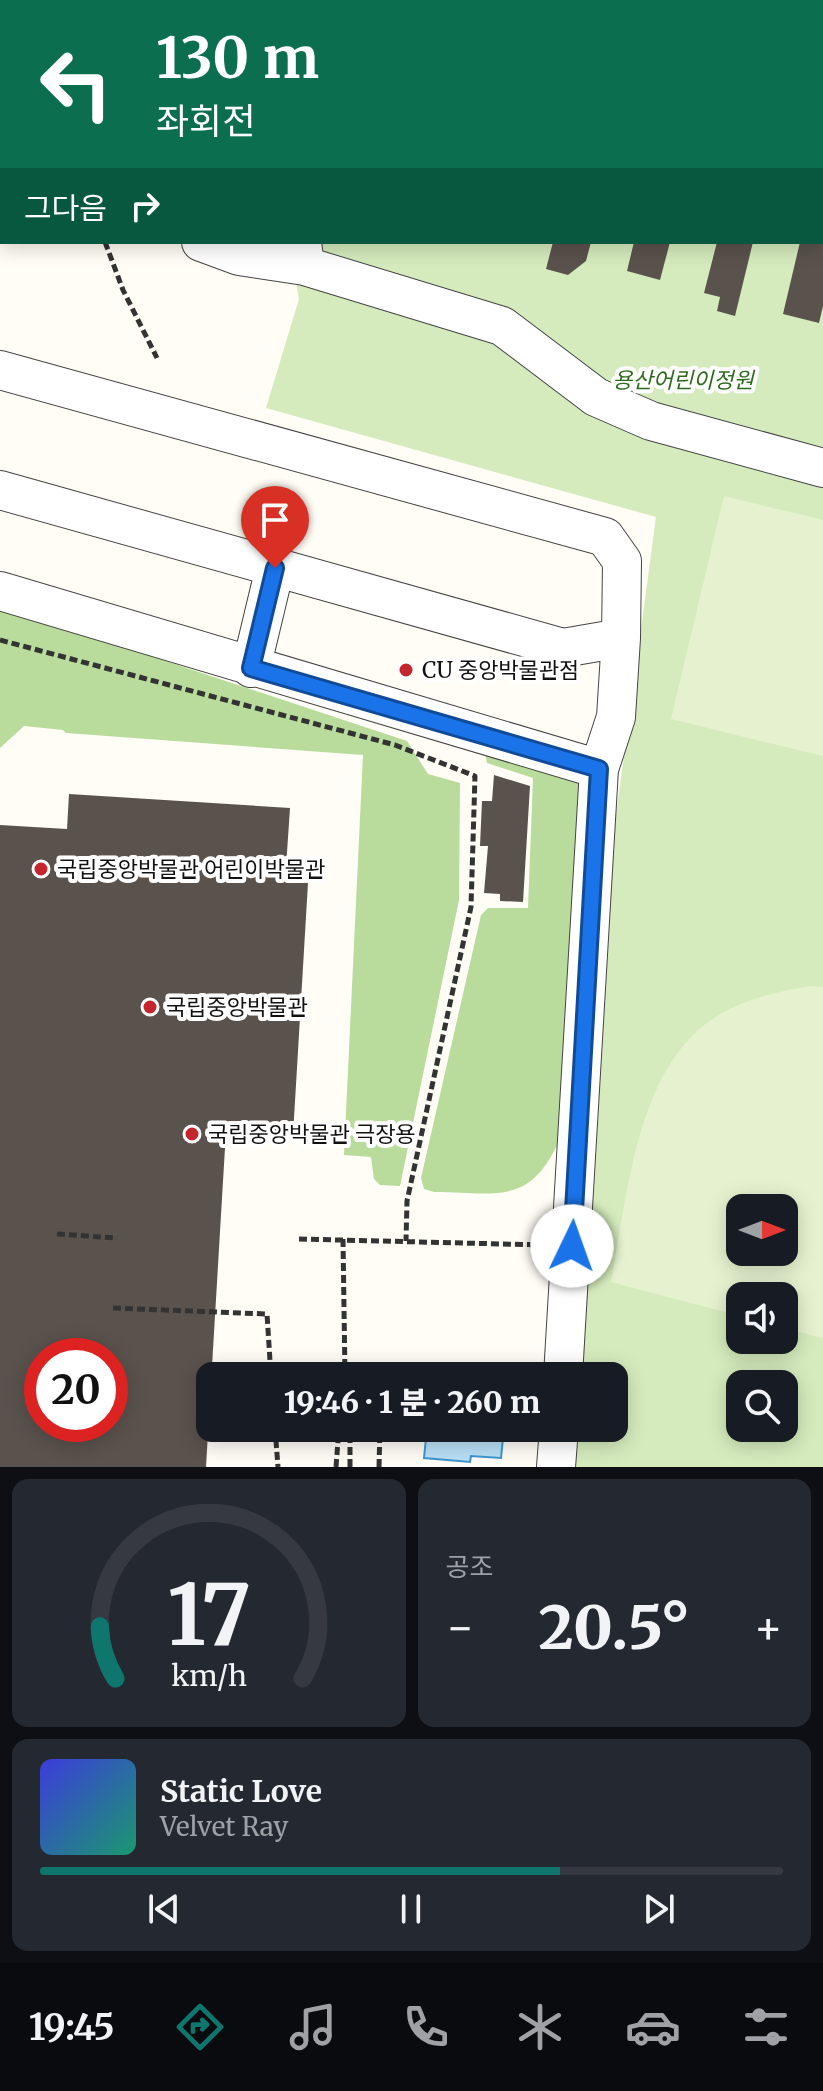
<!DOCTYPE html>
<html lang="ko">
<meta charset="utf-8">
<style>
:root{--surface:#171b24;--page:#242831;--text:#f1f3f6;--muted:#9ea1a6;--line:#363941;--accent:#0f766e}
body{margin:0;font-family:Merriweather,"Noto Sans KR",serif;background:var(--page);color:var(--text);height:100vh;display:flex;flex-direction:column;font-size:30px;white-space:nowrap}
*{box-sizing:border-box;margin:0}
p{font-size:26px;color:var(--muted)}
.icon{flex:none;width:44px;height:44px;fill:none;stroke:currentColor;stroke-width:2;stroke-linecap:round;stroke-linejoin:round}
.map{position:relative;height:1467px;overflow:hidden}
.panel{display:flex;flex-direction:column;gap:12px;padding:12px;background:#0d0f14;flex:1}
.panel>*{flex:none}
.hud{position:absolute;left:0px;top:0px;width:824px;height:244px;box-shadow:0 4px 20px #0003;background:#0b6e4f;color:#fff;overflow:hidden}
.needle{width:52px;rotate:90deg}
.controls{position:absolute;left:726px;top:1194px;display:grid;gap:16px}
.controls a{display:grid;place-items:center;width:72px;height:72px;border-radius:16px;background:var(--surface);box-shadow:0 4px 20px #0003;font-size:40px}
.speed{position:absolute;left:24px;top:1338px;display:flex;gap:16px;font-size:40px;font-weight:700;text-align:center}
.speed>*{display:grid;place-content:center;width:104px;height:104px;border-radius:50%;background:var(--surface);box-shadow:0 4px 20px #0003;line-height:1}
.speed .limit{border:12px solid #d22;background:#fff;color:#111}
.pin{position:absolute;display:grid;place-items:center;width:68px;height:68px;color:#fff;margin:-82px -34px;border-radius:50% 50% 50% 0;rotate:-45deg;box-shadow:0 0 8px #0007}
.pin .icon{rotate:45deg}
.me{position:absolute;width:88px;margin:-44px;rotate:3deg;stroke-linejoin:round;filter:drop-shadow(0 0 6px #0008)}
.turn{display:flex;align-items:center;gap:28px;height:168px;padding:0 24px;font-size:36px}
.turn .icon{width:104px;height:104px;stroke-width:2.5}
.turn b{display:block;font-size:56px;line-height:68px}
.then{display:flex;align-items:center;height:76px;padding:0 24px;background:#0003;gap:16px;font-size:30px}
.big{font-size:60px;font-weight:800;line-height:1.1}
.panel .tile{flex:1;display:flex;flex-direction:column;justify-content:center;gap:12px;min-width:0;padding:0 28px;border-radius:16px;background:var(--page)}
.panel .dial{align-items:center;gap:0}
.dial svg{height:208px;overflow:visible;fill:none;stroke:var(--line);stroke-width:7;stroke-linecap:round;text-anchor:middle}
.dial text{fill:var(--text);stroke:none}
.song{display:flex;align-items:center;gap:24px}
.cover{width:96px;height:96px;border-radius:12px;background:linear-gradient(135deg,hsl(240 70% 55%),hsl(160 70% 35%))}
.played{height:8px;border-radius:4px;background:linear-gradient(90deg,var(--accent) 70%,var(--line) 70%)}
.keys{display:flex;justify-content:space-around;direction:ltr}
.heat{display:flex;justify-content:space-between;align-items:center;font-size:44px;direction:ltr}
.panel .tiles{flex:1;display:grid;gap:12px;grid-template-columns:1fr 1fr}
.tile:last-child{grid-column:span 2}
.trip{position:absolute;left:196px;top:1362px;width:432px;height:80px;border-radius:16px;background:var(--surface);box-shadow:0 4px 20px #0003;font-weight:800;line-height:80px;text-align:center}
.tab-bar{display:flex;height:128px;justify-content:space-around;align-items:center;background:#090b0e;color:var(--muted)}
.tab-bar .icon{width:56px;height:56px}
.tab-bar .on{color:var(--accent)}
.tab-bar b{font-size:36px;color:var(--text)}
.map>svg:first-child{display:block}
.green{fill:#d5ebbd;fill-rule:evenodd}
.forest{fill:#b9dc9c}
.pitch{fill:#e6f2cf;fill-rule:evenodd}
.water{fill:#b9e0f7;stroke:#3f96cf;stroke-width:2}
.building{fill:#5a524d;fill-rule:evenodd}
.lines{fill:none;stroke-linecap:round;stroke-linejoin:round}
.minor-casing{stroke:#444;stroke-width:40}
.path{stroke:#333;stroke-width:5;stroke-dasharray:8 4;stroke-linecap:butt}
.minor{stroke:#fff;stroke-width:38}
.route-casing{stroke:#114b97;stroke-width:20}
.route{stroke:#1a73e8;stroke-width:14}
.poi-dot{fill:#c4262e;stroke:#fff;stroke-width:3}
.labels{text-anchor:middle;stroke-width:8;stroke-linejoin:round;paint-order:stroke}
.park-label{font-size:22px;font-style:italic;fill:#2f6b1f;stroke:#fff}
.poi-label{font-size:22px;fill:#111;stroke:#fff;text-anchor:start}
</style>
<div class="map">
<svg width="823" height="1467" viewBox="0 0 823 1467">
<rect width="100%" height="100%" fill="#fffdf5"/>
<!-- green -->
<path class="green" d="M 246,0 L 823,0 L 823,1467 L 575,1467 L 577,1428 L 614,1428 L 614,1376 L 580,1376 L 607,882 L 656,517 L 266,408 L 299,299 L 289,242 L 822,242 L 822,2 ZM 740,1208 L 784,1208 L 784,1252 L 740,1252 ZM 740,1296 L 784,1296 L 784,1340 L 740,1340 ZM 740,1384 L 784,1384 L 784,1428 L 740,1428 Z"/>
<!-- forest -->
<path class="forest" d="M 0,606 L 407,741 L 428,774 L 460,783 L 459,900 L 400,1186 L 380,1185 L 374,1179 L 371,1157 L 344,1155 L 363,755 L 66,733 L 63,730 L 24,726 L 0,748 Z
M 485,753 L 584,777 L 563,1132 C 532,1206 503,1193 434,1192 L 424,1189 L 421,1178 L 481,915 L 488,908 L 528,908 L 533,778 L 487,763 Z"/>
<!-- pitch -->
<path class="pitch" d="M 724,496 L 823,520 L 823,756 L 671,719 Z
M 810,986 L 823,987 L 823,1338 L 784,1328 L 784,1296 L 740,1296 L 740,1316 L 611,1282 C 627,1200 635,1077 707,1023 C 736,1001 775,992 810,986 ZM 740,1208 L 784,1208 L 784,1252 L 740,1252 Z"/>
<!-- water -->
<path class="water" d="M 427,1428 L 504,1428 L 501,1458 L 471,1456 L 470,1462 L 424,1458 Z"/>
<!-- building -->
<path class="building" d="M 553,242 L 591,242 L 586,261 L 568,275 L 546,269 Z
M 634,242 L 670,242 L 660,280 L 627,271 Z
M 717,242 L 753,242 L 735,316 L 717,311 L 720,297 L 704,293 Z
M 800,242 L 823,243 L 823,306 L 819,323 L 783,314 Z
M 494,775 L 530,786 L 523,902 L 500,901 L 500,894 L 484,893 L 488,846 L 480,846 L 482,801 L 492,801 Z
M 69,794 L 290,808 L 285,882 L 308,883 L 293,1135 L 226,1131 L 206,1467 L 0,1467 L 0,825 L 67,829 ZM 42,1356 L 110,1356 L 110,1424 L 42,1424 Z"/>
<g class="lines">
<!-- minor casing -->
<g class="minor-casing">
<path id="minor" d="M 267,0 L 267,2
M 201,242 L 239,256 L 305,266
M 302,242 L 305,266 L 502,326 L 596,397 L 651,421 L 823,468
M 0,370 L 605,537 L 622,561 L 621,638 L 563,648 L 0,490
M 0,591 L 599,769
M 251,668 L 275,568
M 563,1376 L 599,769 L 616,717 L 621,638
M 556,1467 L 559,1428"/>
</g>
<!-- path -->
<path class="path" d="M 105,242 L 123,290 L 157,358
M 0,640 L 395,745 L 475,776 L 471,907 L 407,1201 L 406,1241
M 57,1234 L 117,1238
M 299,1239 L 543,1245
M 343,1239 L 345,1376
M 113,1308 L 267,1314 L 271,1376
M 275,1428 L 278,1467
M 336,1467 L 339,1428
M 350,1467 L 350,1428
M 379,1467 L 380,1428"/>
<!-- minor -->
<use href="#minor" class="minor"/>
</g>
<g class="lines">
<!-- route casing -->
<g class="route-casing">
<path id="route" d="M 275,568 L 251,668 L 599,769 L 572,1246"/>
</g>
<!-- route -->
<use href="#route" class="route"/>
</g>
<!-- markers -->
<g class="poi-dot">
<circle cx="406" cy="670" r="8"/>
<circle cx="41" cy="869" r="8"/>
<circle cx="150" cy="1007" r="8"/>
<circle cx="192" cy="1134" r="8"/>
</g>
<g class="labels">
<!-- park labels -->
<g class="park-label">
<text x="683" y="388">용산어린이정원</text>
</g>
<!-- poi labels -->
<g class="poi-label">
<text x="422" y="678">CU 중앙박물관점</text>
<text x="57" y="877">국립중앙박물관 어린이박물관</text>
<text x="166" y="1015">국립중앙박물관</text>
<text x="208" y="1142">국립중앙박물관 극장용</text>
</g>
</g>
</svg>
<div class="controls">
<a><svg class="needle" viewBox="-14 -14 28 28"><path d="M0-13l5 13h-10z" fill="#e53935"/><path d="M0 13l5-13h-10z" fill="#9ea1a6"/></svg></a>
<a><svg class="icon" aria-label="sound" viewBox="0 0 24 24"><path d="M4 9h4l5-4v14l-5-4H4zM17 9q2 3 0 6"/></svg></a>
<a><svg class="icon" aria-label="search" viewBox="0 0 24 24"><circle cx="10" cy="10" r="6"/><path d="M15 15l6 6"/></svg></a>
</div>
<div class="speed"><div class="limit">20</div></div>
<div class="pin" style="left:275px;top:568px;background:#d93025"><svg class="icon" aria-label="arrive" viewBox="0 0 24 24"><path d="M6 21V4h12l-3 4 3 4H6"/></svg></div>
<svg class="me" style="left:572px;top:1246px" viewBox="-20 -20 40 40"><circle r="19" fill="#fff"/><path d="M0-13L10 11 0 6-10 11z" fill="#1a73e8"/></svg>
<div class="trip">19:46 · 1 분 · 260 m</div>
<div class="hud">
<div class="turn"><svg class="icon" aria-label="left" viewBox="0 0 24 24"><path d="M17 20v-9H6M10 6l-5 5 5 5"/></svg><div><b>130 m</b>좌회전</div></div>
<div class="then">그다음<svg class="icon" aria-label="right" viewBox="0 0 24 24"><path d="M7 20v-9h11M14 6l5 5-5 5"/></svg></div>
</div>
</div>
<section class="panel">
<div class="tiles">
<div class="tile dial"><svg viewBox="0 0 100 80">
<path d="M14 69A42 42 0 1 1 86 69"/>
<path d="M14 69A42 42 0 0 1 8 49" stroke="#0f766e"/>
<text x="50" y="56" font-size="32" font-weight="700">17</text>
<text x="50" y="72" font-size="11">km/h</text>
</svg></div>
<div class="tile"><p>공조</p>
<div class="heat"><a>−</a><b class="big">20.5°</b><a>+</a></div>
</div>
<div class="tile">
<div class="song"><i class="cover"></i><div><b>Static Love</b><p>Velvet Ray</p></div></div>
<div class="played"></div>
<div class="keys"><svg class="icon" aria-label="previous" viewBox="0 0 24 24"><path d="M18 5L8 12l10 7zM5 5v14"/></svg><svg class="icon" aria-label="pause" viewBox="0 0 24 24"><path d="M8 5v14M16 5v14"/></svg><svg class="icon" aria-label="next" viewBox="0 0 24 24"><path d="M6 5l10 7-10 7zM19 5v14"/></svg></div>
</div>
</div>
</section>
<nav class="tab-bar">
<b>19:45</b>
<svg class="icon on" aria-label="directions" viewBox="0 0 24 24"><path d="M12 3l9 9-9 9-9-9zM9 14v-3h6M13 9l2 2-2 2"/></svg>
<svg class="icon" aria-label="music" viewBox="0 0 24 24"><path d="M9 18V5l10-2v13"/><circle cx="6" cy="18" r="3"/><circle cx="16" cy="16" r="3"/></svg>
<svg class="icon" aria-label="phone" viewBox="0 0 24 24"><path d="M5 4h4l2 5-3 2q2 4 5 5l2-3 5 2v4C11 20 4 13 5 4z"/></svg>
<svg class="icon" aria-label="climate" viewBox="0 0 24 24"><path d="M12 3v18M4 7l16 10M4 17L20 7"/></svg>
<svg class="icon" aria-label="car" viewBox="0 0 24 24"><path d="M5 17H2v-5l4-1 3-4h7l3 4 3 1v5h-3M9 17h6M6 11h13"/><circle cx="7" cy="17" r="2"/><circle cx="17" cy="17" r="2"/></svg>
<svg class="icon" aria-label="filters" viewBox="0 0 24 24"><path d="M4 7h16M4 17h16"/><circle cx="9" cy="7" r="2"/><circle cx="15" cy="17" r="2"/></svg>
</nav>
